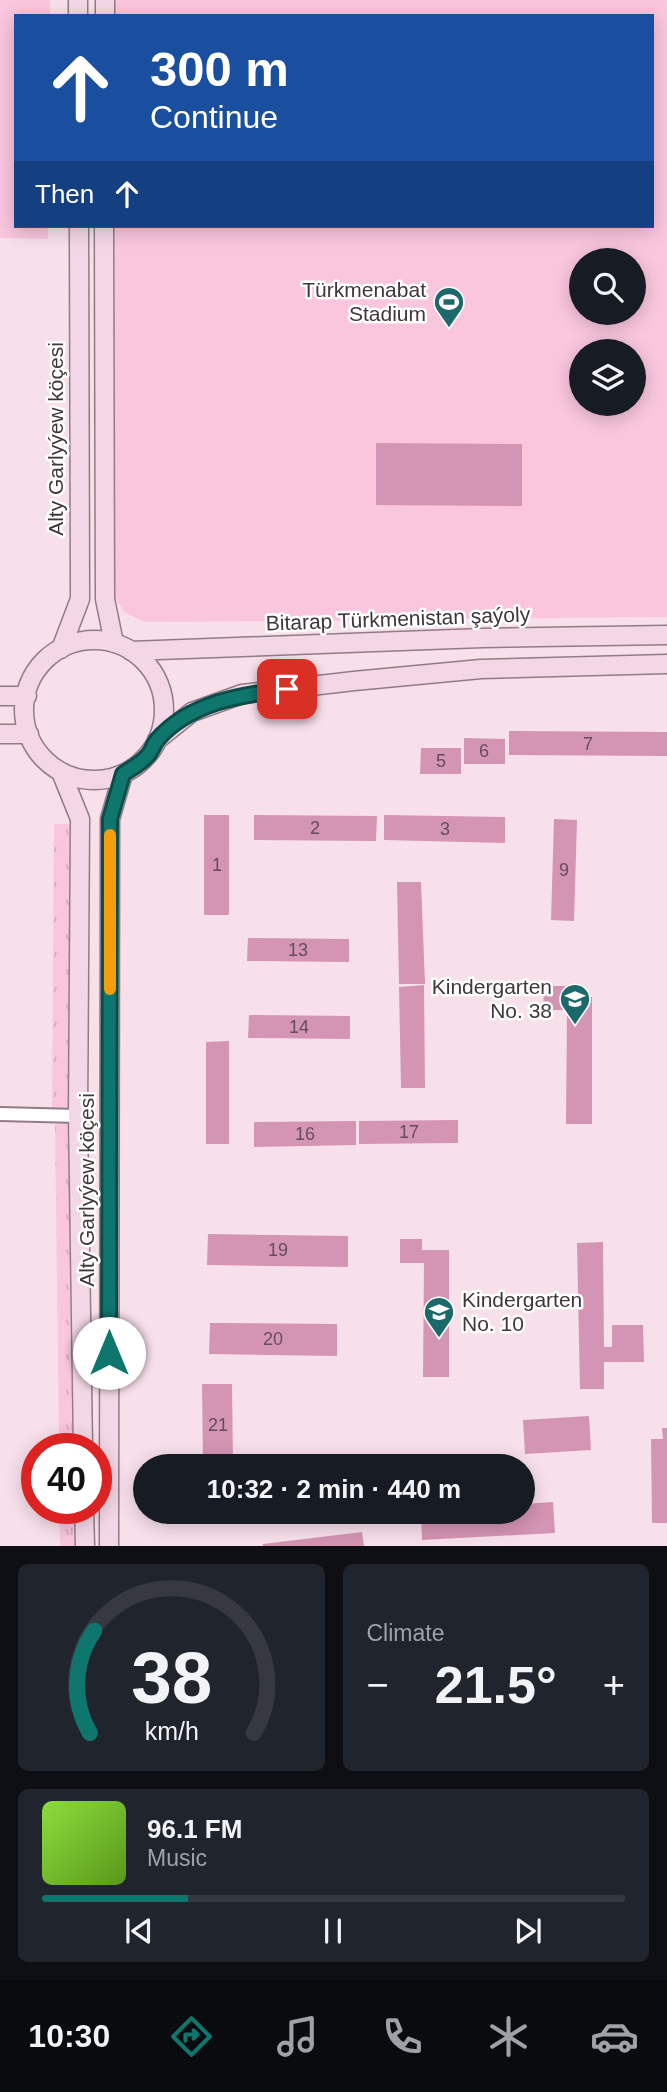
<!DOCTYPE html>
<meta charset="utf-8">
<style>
:root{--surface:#171b24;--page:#20242c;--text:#f1f3f6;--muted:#9ea1a6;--line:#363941;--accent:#0f766e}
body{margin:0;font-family:Arial,sans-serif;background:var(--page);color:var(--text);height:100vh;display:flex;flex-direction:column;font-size:26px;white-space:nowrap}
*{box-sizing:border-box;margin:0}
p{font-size:23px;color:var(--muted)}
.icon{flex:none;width:38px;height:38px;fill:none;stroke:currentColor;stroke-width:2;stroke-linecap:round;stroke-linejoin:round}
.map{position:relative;height:1546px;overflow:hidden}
.panel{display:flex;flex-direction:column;gap:18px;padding:18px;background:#0d0f14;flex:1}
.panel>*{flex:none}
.top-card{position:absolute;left:14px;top:14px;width:640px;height:214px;border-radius:0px;box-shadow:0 4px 18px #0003;background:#1a4fa0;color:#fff;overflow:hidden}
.fabs{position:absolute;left:569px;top:248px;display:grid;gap:14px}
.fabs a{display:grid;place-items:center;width:77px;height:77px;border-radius:50%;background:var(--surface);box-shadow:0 4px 18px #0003;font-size:35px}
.speed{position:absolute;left:21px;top:1433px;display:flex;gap:14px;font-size:35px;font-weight:700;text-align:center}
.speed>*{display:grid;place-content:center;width:91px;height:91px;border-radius:50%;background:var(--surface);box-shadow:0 4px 18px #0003;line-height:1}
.speed .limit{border:10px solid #d22;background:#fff;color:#111}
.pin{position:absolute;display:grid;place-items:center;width:60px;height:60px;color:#fff;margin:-30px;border-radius:14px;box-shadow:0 4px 10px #0006}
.me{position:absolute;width:77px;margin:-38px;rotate:0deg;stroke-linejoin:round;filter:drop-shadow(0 0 5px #0008)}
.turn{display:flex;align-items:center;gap:24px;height:147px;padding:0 21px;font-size:32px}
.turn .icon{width:91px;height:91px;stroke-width:2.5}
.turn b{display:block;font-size:49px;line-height:60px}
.then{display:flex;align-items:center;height:66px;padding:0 21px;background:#0003;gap:14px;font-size:26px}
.big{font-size:52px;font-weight:700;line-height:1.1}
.panel .widget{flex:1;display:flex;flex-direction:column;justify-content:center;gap:10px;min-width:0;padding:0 24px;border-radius:10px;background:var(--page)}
.panel .dial{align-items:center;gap:0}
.dial svg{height:182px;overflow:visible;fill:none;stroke:var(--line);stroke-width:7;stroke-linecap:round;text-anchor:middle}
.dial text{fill:var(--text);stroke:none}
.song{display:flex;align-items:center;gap:21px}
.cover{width:84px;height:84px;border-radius:10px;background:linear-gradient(135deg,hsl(90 70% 55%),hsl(90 70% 35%))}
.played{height:7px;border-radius:4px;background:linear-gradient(90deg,var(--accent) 25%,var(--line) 25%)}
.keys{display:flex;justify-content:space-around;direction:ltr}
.heat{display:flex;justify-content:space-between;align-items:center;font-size:38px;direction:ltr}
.panel .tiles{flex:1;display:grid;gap:18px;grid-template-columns:1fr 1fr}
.widget:last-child{grid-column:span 2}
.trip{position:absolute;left:133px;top:1454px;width:402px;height:70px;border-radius:35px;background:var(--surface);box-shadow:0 4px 18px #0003;font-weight:700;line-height:70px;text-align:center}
.menu{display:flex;height:112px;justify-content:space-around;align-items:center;background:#090b0e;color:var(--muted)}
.menu .icon{width:49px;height:49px}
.menu .active{color:var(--accent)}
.menu b{font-size:32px;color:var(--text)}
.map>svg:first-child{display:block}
.grass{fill:url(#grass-tufts)}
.park{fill:#f9c6de;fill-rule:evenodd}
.building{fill:#d494b3}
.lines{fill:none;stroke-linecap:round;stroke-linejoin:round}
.street-casing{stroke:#917c86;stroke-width:16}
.secondary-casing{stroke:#917c86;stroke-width:21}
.street{stroke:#fff;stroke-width:12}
.secondary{stroke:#f4d7e6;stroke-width:18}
.route-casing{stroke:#0a4d48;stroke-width:18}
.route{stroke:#0f766e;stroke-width:12}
.slow{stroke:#f59e0b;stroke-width:12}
.labels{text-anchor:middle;stroke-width:5;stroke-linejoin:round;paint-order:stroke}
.number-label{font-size:18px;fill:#654e59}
.poi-label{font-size:21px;fill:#40373b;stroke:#fff;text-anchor:end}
.street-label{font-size:21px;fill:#40373b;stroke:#fff}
</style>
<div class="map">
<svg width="667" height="1546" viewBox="0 0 667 1546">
<defs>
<pattern id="grass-tufts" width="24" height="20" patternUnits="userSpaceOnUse" patternTransform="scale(1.75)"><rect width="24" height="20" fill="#f9c6de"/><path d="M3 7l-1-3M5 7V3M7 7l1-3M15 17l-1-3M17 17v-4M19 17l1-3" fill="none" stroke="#d6abbf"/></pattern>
</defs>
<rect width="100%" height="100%" fill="#f8e0eb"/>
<!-- grass -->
<path class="grass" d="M 54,824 L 72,824 L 71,1110 L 52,1110 Z
M 68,1123 L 72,1449 L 59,1449 L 55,1124 Z
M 59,1509 L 73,1509 L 74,1546 L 60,1546 Z"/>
<!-- park -->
<path class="park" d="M 0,0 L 50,0 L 50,16 L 16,16 L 16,226 L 48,226 L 48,239 L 0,238 Z
M 111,0 L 667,0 L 667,617 L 462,619 L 454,622 L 450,619 L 441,619 L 440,622 L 428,620 L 145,622 L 124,612 L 114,596 L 112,226 L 653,226 L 653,16 L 111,16 ZM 581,261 L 634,261 L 634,313 L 581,313 ZM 581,352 L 634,352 L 634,404 L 581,404 Z"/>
<!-- building -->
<path class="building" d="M 376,443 L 522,444 L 522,506 L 376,505 Z
M 509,731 L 667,732 L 667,756 L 509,755 Z
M 464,738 L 505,739 L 505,764 L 464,764 Z
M 421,748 L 461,748 L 461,774 L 420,774 Z
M 204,815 L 229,815 L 229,915 L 204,915 Z
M 254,815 L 377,816 L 376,841 L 254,840 Z
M 384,815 L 505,817 L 505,843 L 384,840 Z
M 554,819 L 577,820 L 574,921 L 551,920 Z
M 397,882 L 421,882 L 425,984 L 399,984 Z
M 248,938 L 349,939 L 349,962 L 247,961 Z
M 424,985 L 425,1088 L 401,1088 L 399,987 Z
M 543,986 L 565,986 L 565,997 L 592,997 L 592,1124 L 566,1124 L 567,1010 L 544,1010 Z
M 249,1015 L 350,1016 L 350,1039 L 248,1038 Z
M 229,1041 L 229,1144 L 206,1144 L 206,1042 Z
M 458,1120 L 458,1143 L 359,1144 L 359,1121 Z
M 356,1121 L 356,1145 L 254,1147 L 254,1122 Z
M 208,1234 L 348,1236 L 348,1267 L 207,1265 Z
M 400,1239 L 422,1239 L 422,1250 L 449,1250 L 449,1377 L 423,1377 L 424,1263 L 400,1263 Z
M 603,1242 L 604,1347 L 612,1347 L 612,1325 L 643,1325 L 644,1362 L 604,1362 L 604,1389 L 580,1389 L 577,1243 Z
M 210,1323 L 337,1324 L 337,1356 L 209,1354 Z
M 202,1384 L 232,1384 L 233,1466 L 203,1466 Z
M 589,1416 L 591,1450 L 525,1454 L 523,1420 Z
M 662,1428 L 667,1428 L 667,1523 L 652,1523 L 651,1439 L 663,1439 Z
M 553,1502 L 555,1533 L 422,1540 L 421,1512 L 523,1512 L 523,1504 Z
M 204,1512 L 234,1512 L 234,1515 L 204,1515 Z
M 362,1532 L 364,1546 L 263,1546 L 263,1544 Z"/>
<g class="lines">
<!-- street casing -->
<g class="street-casing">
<path id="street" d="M 0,1114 L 78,1116"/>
</g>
<!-- secondary casing -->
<g class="secondary-casing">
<path id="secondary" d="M 78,0 L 78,16
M 105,16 L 105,0
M 104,226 L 105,599 L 114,643
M24 710a70 70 0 1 1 140 0a70 70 0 1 1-140 0Z
M 61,649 L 80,599 L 79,226
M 131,651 L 482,638 L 667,635
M 0,696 L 27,696
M 0,734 L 29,734
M 157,740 L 192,712 L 242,694 L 354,681 L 481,669 L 667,664
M 61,772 L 80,819 L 78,1116 L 83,1449
M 84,1508 L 85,1546
M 109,1546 L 110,819 L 123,774"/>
</g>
<!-- street -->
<use href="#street" class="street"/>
<!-- secondary -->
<use href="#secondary" class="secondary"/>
</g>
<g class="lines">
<!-- route casing -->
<g class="route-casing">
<path id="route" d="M 109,1353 L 110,819 L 123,774 C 132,768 142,763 149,754 C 152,750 154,744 157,740 C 190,702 241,695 287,689"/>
</g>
<!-- route -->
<use href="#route" class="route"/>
<!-- slow -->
<path class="slow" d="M 110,989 L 110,835"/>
</g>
<!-- icons -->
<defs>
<g id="stadium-pin" transform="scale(1.575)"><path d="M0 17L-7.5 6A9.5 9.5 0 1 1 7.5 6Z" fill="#1b696a" stroke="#fff"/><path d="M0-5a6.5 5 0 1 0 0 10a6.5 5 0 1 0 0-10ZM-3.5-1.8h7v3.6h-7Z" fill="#fff"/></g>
<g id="school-pin" transform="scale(1.575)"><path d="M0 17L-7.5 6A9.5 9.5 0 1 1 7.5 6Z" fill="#1b696a" stroke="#fff"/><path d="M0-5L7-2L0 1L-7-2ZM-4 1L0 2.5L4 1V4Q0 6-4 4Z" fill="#fff"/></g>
</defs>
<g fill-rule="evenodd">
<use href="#stadium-pin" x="449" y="302"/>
<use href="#school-pin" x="575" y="999"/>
<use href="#school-pin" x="439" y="1312"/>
</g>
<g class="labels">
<!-- number labels -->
<g class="number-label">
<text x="588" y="750">7</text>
<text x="484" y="757">6</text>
<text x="441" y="767">5</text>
<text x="315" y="834">2</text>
<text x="445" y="835">3</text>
<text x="217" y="871">1</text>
<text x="564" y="876">9</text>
<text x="298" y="956">13</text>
<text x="299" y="1033">14</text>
<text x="409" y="1138">17</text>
<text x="305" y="1140">16</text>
<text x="278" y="1256">19</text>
<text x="273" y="1345">20</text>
<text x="218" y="1431">21</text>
</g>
<!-- poi labels -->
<g class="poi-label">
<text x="426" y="297">Türkmenabat<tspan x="426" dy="24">Stadium</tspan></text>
<text x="552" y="994">Kindergarten<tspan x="552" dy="24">No. 38</tspan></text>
<text x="462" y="1307" text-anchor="start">Kindergarten<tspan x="462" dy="24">No. 10</tspan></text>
</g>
<!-- street labels -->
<g class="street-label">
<text transform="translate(56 439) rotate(-90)" y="7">Alty Garlyýew köçesi</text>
<text transform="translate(398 619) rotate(-2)" y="7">Bitarap Türkmenistan şaýoly</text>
<text transform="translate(87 1190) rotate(-90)" y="7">Alty Garlyýew köçesi</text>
</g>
</g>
</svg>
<div class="fabs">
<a><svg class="icon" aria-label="search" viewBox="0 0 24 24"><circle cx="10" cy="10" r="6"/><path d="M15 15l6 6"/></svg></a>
<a><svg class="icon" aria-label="layers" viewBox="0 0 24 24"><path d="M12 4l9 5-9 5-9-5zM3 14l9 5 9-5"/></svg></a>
</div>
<div class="speed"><div class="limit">40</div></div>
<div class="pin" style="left:287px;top:689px;background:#d93025"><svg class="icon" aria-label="arrive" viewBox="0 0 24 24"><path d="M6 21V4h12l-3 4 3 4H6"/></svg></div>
<svg class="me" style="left:109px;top:1353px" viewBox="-20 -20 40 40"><circle r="19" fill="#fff"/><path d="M0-13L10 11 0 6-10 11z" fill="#0f766e"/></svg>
<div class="trip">10:32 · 2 min · 440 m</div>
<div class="top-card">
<div class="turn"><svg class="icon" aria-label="ahead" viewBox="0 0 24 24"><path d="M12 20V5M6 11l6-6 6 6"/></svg><div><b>300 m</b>Continue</div></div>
<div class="then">Then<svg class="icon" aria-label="ahead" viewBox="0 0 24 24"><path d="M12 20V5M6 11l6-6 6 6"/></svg></div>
</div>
</div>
<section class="panel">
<div class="tiles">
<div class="widget dial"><svg viewBox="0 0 100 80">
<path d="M14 69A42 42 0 1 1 86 69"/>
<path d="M14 69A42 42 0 0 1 16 24" stroke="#0f766e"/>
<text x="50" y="56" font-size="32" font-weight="700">38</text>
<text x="50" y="72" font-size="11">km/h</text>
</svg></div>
<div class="widget"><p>Climate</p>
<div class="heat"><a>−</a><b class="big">21.5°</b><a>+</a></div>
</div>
<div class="widget">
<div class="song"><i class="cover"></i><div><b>96.1 FM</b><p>Music</p></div></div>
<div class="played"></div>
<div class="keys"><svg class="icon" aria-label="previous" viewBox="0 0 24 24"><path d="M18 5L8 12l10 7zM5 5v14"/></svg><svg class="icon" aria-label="pause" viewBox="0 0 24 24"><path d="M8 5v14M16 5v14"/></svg><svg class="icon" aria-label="next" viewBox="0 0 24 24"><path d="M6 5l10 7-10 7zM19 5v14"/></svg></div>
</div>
</div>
</section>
<nav class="menu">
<b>10:30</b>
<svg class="icon active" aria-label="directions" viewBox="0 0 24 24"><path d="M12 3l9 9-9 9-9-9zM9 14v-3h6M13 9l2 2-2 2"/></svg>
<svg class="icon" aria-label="music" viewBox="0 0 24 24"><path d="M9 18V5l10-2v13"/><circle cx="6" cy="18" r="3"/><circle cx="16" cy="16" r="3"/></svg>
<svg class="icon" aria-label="phone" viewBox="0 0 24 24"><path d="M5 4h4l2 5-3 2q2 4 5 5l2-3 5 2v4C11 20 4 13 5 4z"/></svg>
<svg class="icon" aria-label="climate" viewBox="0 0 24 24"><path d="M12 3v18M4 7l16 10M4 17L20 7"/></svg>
<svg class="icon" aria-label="car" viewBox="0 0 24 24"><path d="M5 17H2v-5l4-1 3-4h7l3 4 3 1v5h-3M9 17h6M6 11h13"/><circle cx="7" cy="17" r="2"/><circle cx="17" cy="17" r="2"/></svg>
</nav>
